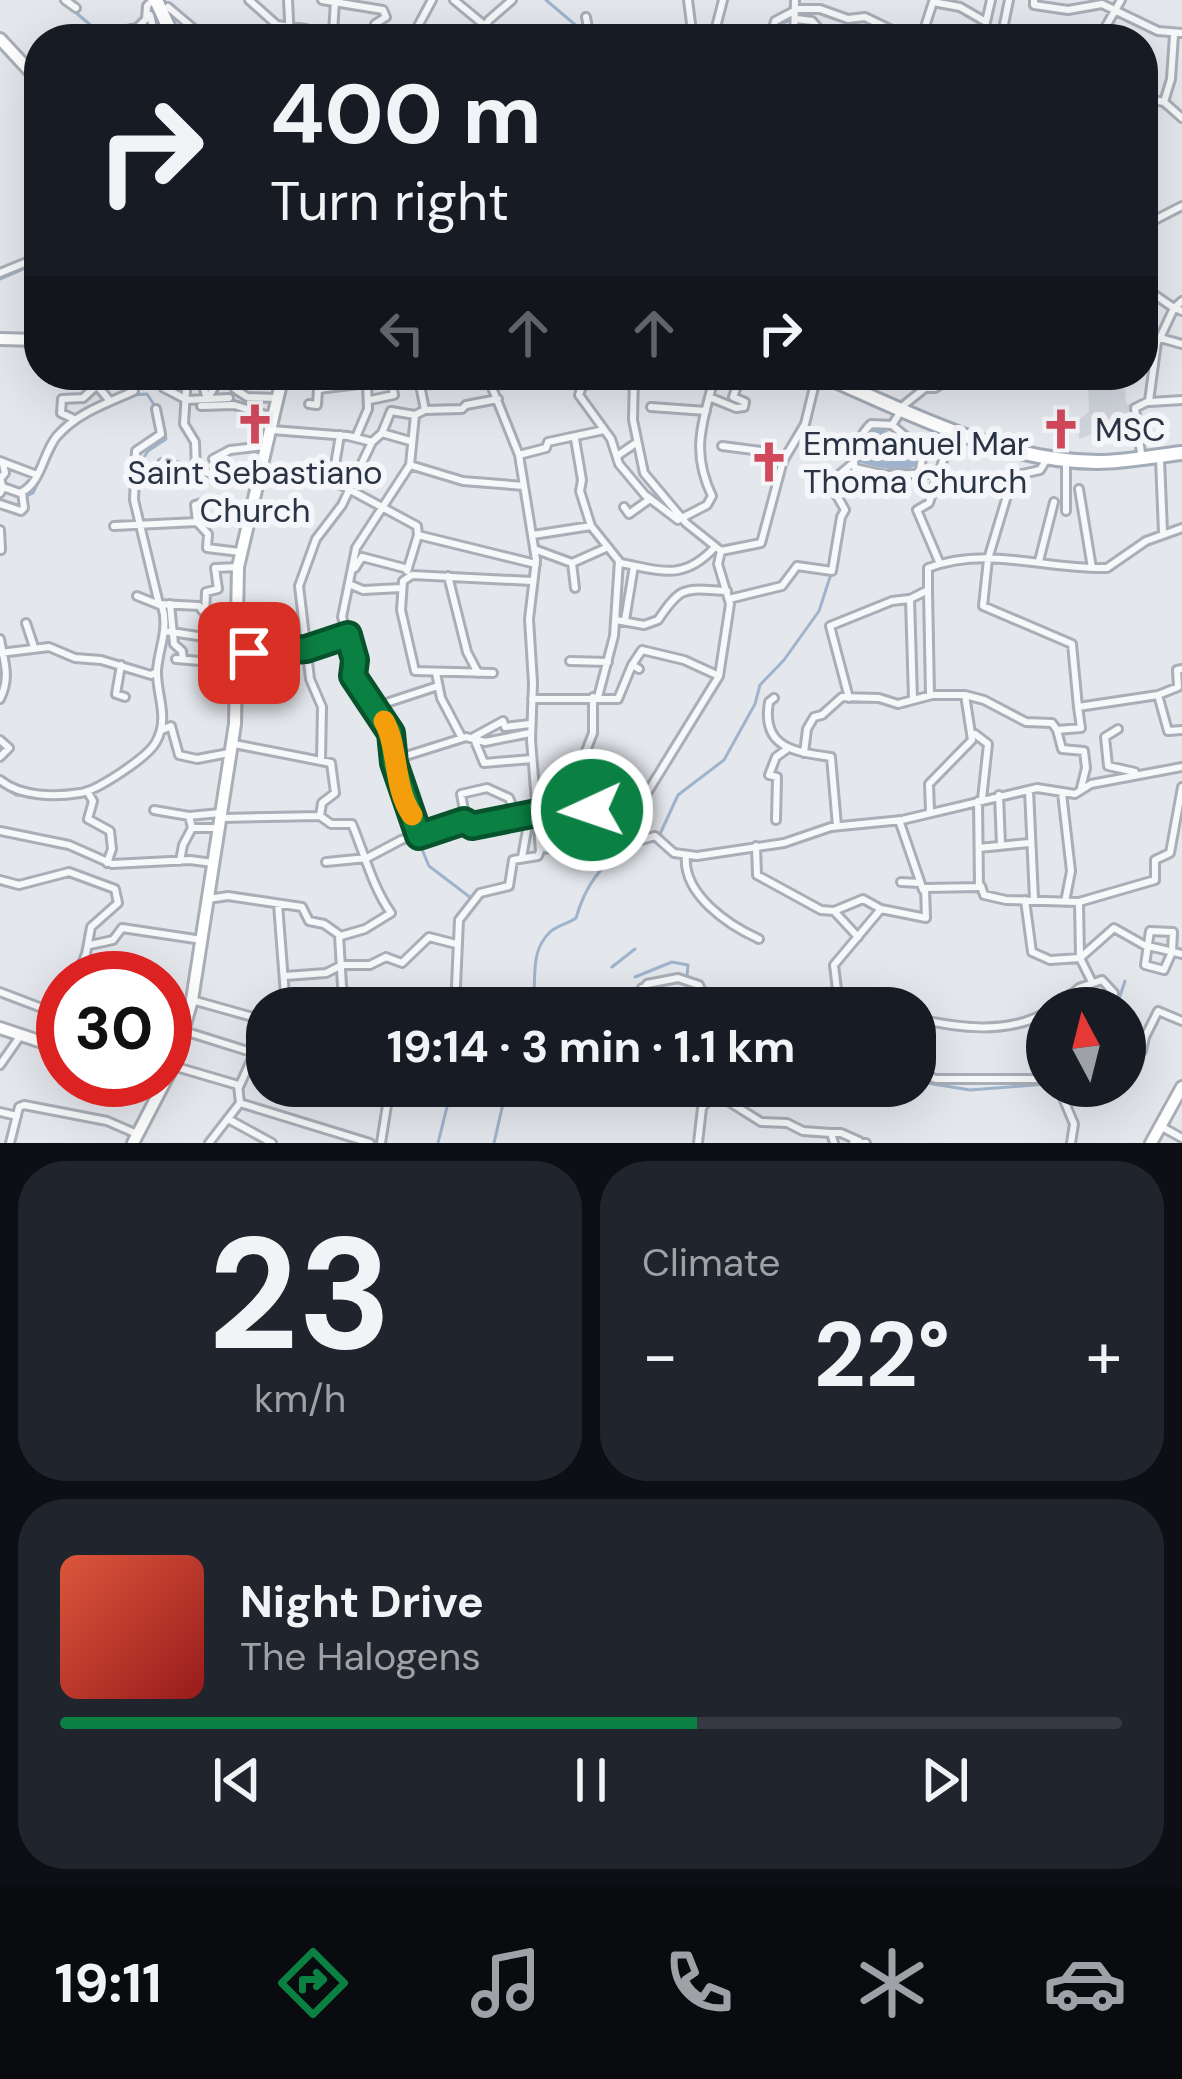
<!DOCTYPE html>
<meta charset="utf-8">
<style>
:root{--surface:#171b24;--page:#20242c;--text:#f1f3f6;--muted:#9ea1a6;--line:#363941;--accent:#0b8043}
body{margin:0;font-family:"DM Sans",sans-serif;background:var(--page);color:var(--text);height:100vh;display:flex;flex-direction:column;font-size:45px;white-space:nowrap}
*{box-sizing:border-box;margin:0}
p{font-size:39px;color:var(--muted)}
.icon{flex:none;width:66px;height:66px;fill:none;stroke:currentColor;stroke-width:2;stroke-linecap:round;stroke-linejoin:round}
.map{position:relative;height:1143px;overflow:hidden}
.side{display:flex;flex-direction:column;gap:18px;padding:18px;background:#0d0f14;flex:1}
.side>*{flex:none}
.banner{position:absolute;left:24px;top:24px;width:1134px;height:366px;border-radius:48px;box-shadow:0 12px 48px #0002;background:#171b24;color:var(--text);overflow:hidden}
.needle{width:78px;rotate:353deg}
.tools{position:absolute;left:1026px;top:987px;display:grid;gap:24px}
.tools a{display:grid;place-items:center;width:120px;height:120px;border-radius:50%;background:var(--surface);box-shadow:0 12px 48px #0002;font-size:60px}
.speed{position:absolute;left:36px;top:951px;display:flex;gap:24px;font-size:60px;font-weight:700;text-align:center}
.speed>*{display:grid;place-content:center;width:156px;height:156px;border-radius:50%;background:var(--surface);box-shadow:0 12px 48px #0002;line-height:1}
.speed .limit{border:18px solid #d22;background:#fff;color:#111}
.pin{position:absolute;display:grid;place-items:center;width:102px;height:102px;color:#fff;margin:-51px;border-radius:24px;box-shadow:0 6px 18px #0006}
.me{position:absolute;width:132px;margin:-66px;rotate:267deg;stroke-linejoin:round;filter:drop-shadow(0 0 9px #0008)}
.turn{display:flex;align-items:center;gap:42px;height:252px;padding:0 48px;font-size:54px}
.turn .icon{width:156px;height:156px;stroke-width:2.5}
.turn b{display:block;font-size:84px;line-height:102px}
.lanes{display:flex;align-items:center;height:114px;padding:0 48px;background:#0003;justify-content:center;gap:60px;direction:ltr}
.lanes .off{opacity:.35}
.big{font-size:90px;font-weight:700;line-height:1.1}
.side .widget{flex:1;display:flex;flex-direction:column;justify-content:center;gap:18px;min-width:0;padding:0 42px;border-radius:48px;background:var(--page)}
.side .dial{align-items:center;gap:0}
.dial b{font-size:156px;line-height:1}
.song{display:flex;align-items:center;gap:36px}
.cover{width:144px;height:144px;border-radius:18px;background:linear-gradient(135deg,hsl(10 70% 55%),hsl(0 70% 35%))}
.played{height:12px;border-radius:6px;background:linear-gradient(90deg,var(--accent) 60%,var(--line) 60%)}
.keys{display:flex;justify-content:space-around;direction:ltr}
.heat{display:flex;justify-content:space-between;align-items:center;font-size:66px;direction:ltr}
.side .tiles{flex:1;display:grid;gap:18px;grid-template-columns:1fr 1fr}
.widget:last-child{grid-column:span 2}
.trip{position:absolute;left:246px;top:987px;width:690px;height:120px;border-radius:48px;background:var(--surface);box-shadow:0 12px 48px #0002;font-weight:700;line-height:120px;text-align:center}
.tabs{display:flex;height:192px;justify-content:space-around;align-items:center;background:#090b0e;color:var(--muted)}
.tabs .icon{width:84px;height:84px}
.tabs .active{color:var(--accent)}
.tabs b{font-size:54px;color:var(--text)}
.map>svg:first-child{display:block}
.built{fill:#d2d6de}
.water{fill:url(#water-rules)}
.lines{fill:none;stroke-linecap:round;stroke-linejoin:round}
.stream{stroke:#9fb4cc;stroke-width:3}
.street-casing{stroke:#a9aeb7;stroke-width:12}
.secondary-casing{stroke:#a9aeb7;stroke-width:16}
.primary-casing{stroke:#a3abb8;stroke-width:18}
.street{stroke:#f7f8fa;stroke-width:6}
.secondary{stroke:#fff;stroke-width:10}
.primary{stroke:#fff;stroke-width:12}
.route-casing{stroke:#07532c;stroke-width:30}
.route{stroke:#0b8043;stroke-width:21}
.slow{stroke:#f59e0b;stroke-width:21}
.labels{text-anchor:middle;stroke-width:12;stroke-linejoin:round;paint-order:stroke}
.poi-label{font-size:33px;fill:#2b3445;stroke:#f4f6f9;text-anchor:start}
</style>
<div class="map">
<svg width="1182" height="1143" viewBox="0 0 1182 1143">
<defs>
<pattern id="water-rules" width="6" height="5" patternUnits="userSpaceOnUse" patternTransform="scale(3)"><rect width="6" height="5" fill="#9fb4cc"/><path d="M0 2.5h6" fill="none" stroke="#8293a7"/></pattern>
</defs>
<rect width="100%" height="100%" fill="#e4e7ec"/>
<!-- built -->
<path class="built" d="M 1088,381 L 1125,385 L 1126,403 L 1132,406 L 1134,419 L 1079,439 L 1078,420 L 1089,412 Z"/>
<!-- water -->
<path class="water" d="M 877,425 L 920,451 L 916,457 L 919,465 C 900,475 874,466 854,461 L 868,428 Z"/>
<g class="lines">
<!-- stream -->
<path class="stream" d="M 546,0 L 592,39
M 68,6 L 100,33 L 108,32
M 694,26 L 697,39
M 777,27 L 795,17
M 0,279 L 39,262
M 132,395 L 147,394 L 162,417 L 166,439 L 148,451 L 138,466
M 24,497 L 33,493 L 58,441 L 80,420
M 149,552 L 154,572
M 353,680 L 380,722
M 390,759 L 395,786 L 409,818
M 139,763 C 169,745 170,714 161,683
M 0,785 L 16,795 L 36,796
M 418,840 L 429,866 L 475,901
M 634,840 L 643,833 L 660,834 L 678,795 L 724,760 L 755,704 L 760,685 L 784,660 L 819,611 L 832,571
M 83,874 L 118,886 L 120,905 L 95,927 L 93,940
M 37,877 L 68,870
M 612,967 L 635,949
M 635,977 L 672,962 L 688,965 L 687,976
M 82,978 L 91,949
M 686,985 L 689,991 L 714,992 L 733,1008
M 4,996 L 63,1021
M 532,1008 C 538,981 528,953 550,932 C 557,925 568,924 576,918 C 586,884 600,867 628,845
M 1116,1008 L 1125,981
M 915,1081 L 970,1090 L 1047,1084
M 438,1143 L 451,1091
M 494,1143 L 505,1095 L 517,1086"/>
<!-- street casing -->
<g class="street-casing">
<path id="street" d="M 65,0 L 76,8
M 249,0 L 277,25 L 306,29 L 324,39
M 288,0 L 290,39
M 322,0 L 383,10 L 386,17 L 375,24 L 378,33 L 373,39
M 454,0 L 501,39
M 688,0 L 693,39
M 1034,0 L 1034,5 L 1068,10 L 1102,4 L 1158,31 L 1182,33
M 933,2 L 960,7 L 986,22 L 991,0
M 168,7 L 206,39
M 150,15 L 156,39
M 586,17 L 589,33 L 601,39
M 797,19 L 812,21 L 828,39
M 313,31 L 350,37
M 333,33 L 335,1
M 115,39 L 112,33 L 137,28 L 146,19 L 147,6 L 153,0
M 411,39 L 432,0
M 476,39 L 489,20 L 512,0
M 713,39 L 723,0
M 770,39 L 775,21 L 798,9 L 820,9 L 848,19 L 865,17 L 910,39
M 794,39 L 795,0
M 921,39 L 933,2
M 1001,39 L 1009,0
M 1105,39 L 1105,28 L 1121,0
M 1143,98 L 1164,102 L 1182,118
M 1164,102 L 1171,79 L 1174,35
M 1143,122 L 1148,124
M 1143,226 L 1182,206
M 1143,246 L 1148,249
M 0,273 L 39,257
M 1143,287 L 1174,308 L 1182,301
M 1160,338 L 1174,308 L 1182,311
M 88,375 L 110,401
M 165,375 L 164,388 L 187,400 L 229,398
M 187,375 L 184,424 L 195,442 L 196,471
M 200,375 L 207,399
M 418,375 L 425,410
M 586,375 L 579,395 L 611,439 L 619,464 L 645,495 L 678,520 L 707,505 L 712,496 C 690,450 703,422 715,375
M 634,375 L 633,420 L 644,473 L 686,523 L 721,551
M 235,389 L 247,397 L 277,398
M 321,389 L 325,375
M 709,397 L 736,408 L 744,407 L 745,402 L 733,397 L 741,375
M 207,399 L 214,388 L 212,375
M 370,400 L 394,395 L 391,379
M 1150,402 L 1182,400
M 309,404 L 317,405 L 318,389 L 367,383
M 904,405 L 925,388 L 935,388 L 954,375
M 201,406 L 234,405 L 272,417
M 651,407 L 706,411
M 156,409 L 161,434 L 136,451 L 134,500 L 159,604 L 199,606 C 207,619 222,625 237,624
M 901,411 L 892,425 L 871,424 C 861,433 851,455 855,468 L 886,475 L 939,473
M 74,419 L 61,413 L 62,399 L 83,398 L 96,386
M 892,425 L 923,451 L 920,470
M 272,430 L 348,436 L 372,442 L 382,433 L 391,411 L 415,415
M 382,433 L 410,441
M 340,435 L 335,465 L 328,468 L 330,479 L 417,526 L 418,535 L 536,564
M 356,437 L 368,409 L 367,383 L 411,375
M 575,439 L 582,480 L 580,491 L 591,526
M 722,446 L 761,451 L 783,463
M 1141,453 L 1135,408 L 1149,401 L 1157,342 L 1160,338 L 1182,344
M 519,455 L 546,448 L 548,442 L 604,430
M 617,456 L 636,443
M 213,459 L 230,450 L 264,446
M 1047,459 L 1040,470 L 1013,476 L 988,559 L 983,606 L 1072,644 L 1078,707 L 1158,695 L 1168,731 L 1182,730
M 1160,459 L 1163,532
M 0,461 L 37,475
M 162,463 L 255,483
M 1066,463 L 1066,511
M 410,465 L 415,415 L 425,410 L 462,409 L 466,405 L 498,399
M 0,486 L 20,493 C 42,483 42,454 57,436 C 77,413 107,403 134,391 L 133,375
M 1079,489 L 1092,568
M 0,493 L 3,488 L 0,479 L 5,473 L 3,464
M 0,504 L 21,511 L 24,508 L 22,492
M 624,507 L 629,514 L 650,499
M 114,526 L 197,522
M 0,530 L 1,550
M 533,535 L 591,526 L 619,561 L 614,636 L 598,697
M 534,549 L 572,563 L 608,547
M 240,552 L 207,548 L 208,534 L 197,522 L 195,505 L 215,499 L 220,504 L 249,509
M 1039,561 L 1054,502
M 572,563 L 575,588
M 620,563 C 660,570 683,582 715,547
M 940,564 L 917,510 L 929,503 L 952,433
M 355,568 L 362,557 L 408,569
M 407,571 L 418,535
M 448,576 L 467,652 L 478,673
M 349,584 L 363,590 L 401,588
M 928,590 L 930,695
M 729,599 L 782,586 L 797,566 L 832,571 L 841,517 L 845,510 L 836,494 L 834,479 L 853,463
M 170,604 L 174,644 L 182,651 L 183,659
M 205,615 L 206,592 L 218,589 L 215,568 L 238,567
M 616,620 L 644,625 L 658,620 C 682,584 685,589 727,591
M 625,620 L 634,566
M 26,623 L 34,647
M 165,631 L 237,642
M 0,639 C 4,662 11,677 0,699
M 0,653 L 49,647 L 75,658 L 101,660 L 151,675 L 157,672
M 236,653 L 270,654 L 306,649 L 348,635
M 176,659 L 236,664
M 570,661 L 608,662
M 121,665 L 116,694 L 125,697
M 639,669 L 632,665 L 642,650 L 684,660 L 719,676
M 436,673 L 441,698 L 462,738
M 493,673 L 415,671 L 401,610 L 403,581 L 412,575 L 532,581
M 1158,695 L 1178,687 L 1177,670 L 1182,669
M 774,698 L 769,702 C 761,748 795,752 831,757 L 837,826
M 849,698 L 830,626 L 892,601 L 909,599
M 532,699 L 618,699 L 632,665
M 913,699 L 910,599 L 928,590 L 928,568 C 987,545 1046,570 1107,568 L 1146,541 L 1182,528
M 371,708 L 438,686
M 1118,729 L 1105,737 L 1108,766 L 1135,772
M 162,730 L 171,726 L 179,755 L 197,759 L 229,753
M 1057,730 L 1062,749 L 1084,751 L 1086,768 L 1081,788
M 975,734 L 988,744 L 982,799
M 472,738 L 503,721 L 505,727 L 530,724
M 0,740 L 9,748 L 0,757
M 475,741 L 484,763 L 532,759
M 804,753 L 807,729 L 814,717 L 822,715 L 842,697 L 879,698 L 898,704 L 932,695 L 965,695 L 984,700 L 1026,722 L 1052,723 L 1057,730 L 1081,728 L 1078,707
M 321,760 L 322,707 L 310,679 L 299,586 L 316,539 L 342,505 L 372,442
M 393,760 L 389,730 L 353,676 L 355,660 L 342,617 L 356,548 L 410,465 L 463,481 L 524,486
M 0,780 C 21,797 55,797 80,793 C 97,791 148,757 156,742 C 170,717 156,695 157,670 C 159,647 169,629 162,606 L 137,596
M 1029,790 L 1034,899
M 87,791 L 93,801 L 88,819 L 110,831 L 112,849 L 107,863
M 1062,793 L 1071,871 L 1065,902
M 999,795 L 1001,845
M 582,808 L 581,764 L 593,733 L 593,697
M 154,810 L 189,816 L 220,813
M 930,811 L 929,784 L 972,740 L 965,695
M 222,818 L 320,816
M 776,820 L 777,777 L 769,775 L 776,757 L 787,749
M 899,820 L 923,890
M 466,822 L 461,794 L 487,788 L 509,798 L 516,815
M 192,828 L 218,828
M 0,831 L 69,845 L 112,864 L 190,860 L 213,863
M 616,831 L 639,806 L 719,676 L 730,604 L 718,564 L 721,551 L 761,543 L 783,461 L 805,424 L 817,375
M 419,836 L 393,760 L 466,737 L 485,742 L 530,733
M 756,846 L 757,875 L 821,910 L 834,911 L 863,899 L 881,909
M 540,848 L 609,852
M 979,848 L 1029,843
M 686,855 C 682,894 728,925 759,939
M 522,857 L 530,814
M 180,861 L 183,845 L 192,828 L 189,816
M 326,862 L 367,858 L 401,840 L 464,821 L 472,826 L 542,811 L 587,808 L 596,811 L 630,843 L 655,836 L 674,853 L 697,856 L 784,843 L 831,827 L 902,820 L 1037,788 L 1075,794 L 1091,784 L 1182,767
M 0,880 L 19,885 L 69,872 L 115,889 L 118,903 L 91,927 L 86,954 L 76,978
M 901,882 L 920,883
M 981,886 L 984,895 L 1006,900 L 1079,902 L 1155,880 L 1155,860 L 1170,853 L 1182,787
M 208,899 L 228,896 L 302,907 L 309,921 L 324,924 L 341,936 L 365,929 L 391,913 C 372,886 365,855 352,824 L 331,824 L 320,816 L 322,803 L 335,793 L 331,763 L 234,744
M 1025,900 L 1032,952 L 1050,960 L 1080,958 L 1092,982
M 1079,902 L 1080,958
M 278,904 L 286,1008
M 834,911 L 858,937
M 1150,931 L 1173,932 L 1172,952 L 1164,970 L 1145,965 Z
M 339,935 L 342,986 L 348,1008
M 90,945 L 113,940 L 122,928 L 202,940
M 1080,958 L 1114,928 L 1144,945 L 1182,954
M 285,976 L 326,973 L 342,965 L 370,965 L 386,957 L 402,963 L 429,937 L 456,944
M 108,977 L 108,978
M 642,988 L 647,1008
M 0,992 L 63,1016
M 192,1000 L 267,1021
M 455,1008 L 459,920 L 480,893 L 509,886 L 513,860 L 538,856 L 540,851 L 531,740 L 533,683 L 529,619 L 536,560 L 519,455 L 487,375
M 621,1008 L 635,1000 L 647,984 L 678,978 L 699,985 L 703,994 L 726,1008
M 872,1008 L 837,990 L 834,965 L 881,909 L 926,918 L 925,888 L 979,887 L 978,801
M 1055,1008 L 1079,988 L 1102,980 L 1114,993 L 1112,1008
M 915,1018 C 957,1028 1008,1035 1047,1012
M 184,1031 L 267,1057
M 1142,1051 L 1145,1037 L 1158,1011 L 1182,1021
M 0,1065 L 21,1035
M 173,1066 L 238,1085 L 240,1103 L 370,1143
M 915,1072 L 936,1079 L 1047,1079
M 401,1086 C 434,1089 467,1084 499,1092 L 504,1086
M 704,1086 L 761,1122 L 787,1123 L 803,1131 L 831,1133 L 834,1143
M 1058,1086 L 1074,1124 L 1071,1143
M 239,1087 L 254,1054
M 0,1112 L 17,1116
M 230,1120 L 272,1143
M 1162,1127 L 1182,1138
M 831,1133 L 841,1133 L 859,1141
M 10,1143 L 19,1107 L 24,1105 L 107,1121 L 137,1134
M 209,1143 L 240,1103
M 381,1143 L 390,1086
M 698,1143 L 702,1108 L 714,1092
M 853,1143 L 866,1143"/>
</g>
<!-- secondary casing -->
<g class="secondary-casing">
<path id="secondary" d="M 0,39 L 39,81
M 0,339 L 39,340
M 0,1028 L 63,1049
M 133,1143 L 173,1066 L 192,1000 L 235,724 L 238,567 L 283,375
M 1151,1143 L 1182,1087"/>
</g>
<!-- primary casing -->
<g class="primary-casing">
<path id="primary" d="M 156,0 L 174,39
M 822,375 C 907,412 1002,462 1098,462 C 1126,462 1154,456 1182,453"/>
</g>
<!-- street -->
<use href="#street" class="street"/>
<!-- secondary -->
<use href="#secondary" class="secondary"/>
<!-- primary -->
<use href="#primary" class="primary"/>
</g>
<g class="lines">
<!-- route casing -->
<g class="route-casing">
<path id="route" d="M 249,653 L 306,649 L 348,635 L 355,660 L 353,676 L 391,733 L 394,763 L 419,836 L 464,821 L 472,826 L 547,811 L 592,810"/>
</g>
<!-- route -->
<use href="#route" class="route"/>
<!-- slow -->
<path class="slow" d="M 384,721 C 399,748 393,788 412,815"/>
</g>
<!-- icons -->
<defs>
<g id="church-bare" transform="scale(3.24)"><path d="M-1.2-6h2.4v3.5h3.3v2.4h-3.3V6h-2.4V-.1h-3.3v-2.4h3.3Z" fill="#d1495b" stroke="#f4f6f9" stroke-width="2.5" paint-order="stroke"/></g>
</defs>
<g fill-rule="evenodd">
<use href="#church-bare" x="255" y="424"/>
<use href="#church-bare" x="1061" y="429"/>
<use href="#church-bare" x="769" y="462"/>
</g>
<g class="labels">
<!-- poi labels -->
<g class="poi-label">
<text x="1095" y="441">MSC</text>
<text x="803" y="455">Emmanuel Mar<tspan x="803" dy="38">Thoma Church</tspan></text>
<text x="255" y="484" text-anchor="middle">Saint Sebastiano<tspan x="255" dy="38">Church</tspan></text>
</g>
</g>
</svg>
<div class="tools">
<a><svg class="needle" viewBox="-14 -14 28 28"><path d="M0-13l5 13h-10z" fill="#e53935"/><path d="M0 13l5-13h-10z" fill="#9ea1a6"/></svg></a>
</div>
<div class="speed"><div class="limit">30</div></div>
<div class="pin" style="left:249px;top:653px;background:#d93025"><svg class="icon" aria-label="arrive" viewBox="0 0 24 24"><path d="M6 21V4h12l-3 4 3 4H6"/></svg></div>
<svg class="me" style="left:592px;top:810px" viewBox="-20 -20 40 40"><circle r="17" fill="#0b8043" stroke="#fff" stroke-width="3"/><path d="M0-11L8 9 0 5-8 9z" fill="#fff"/></svg>
<div class="trip">19:14 · 3 min · 1.1 km</div>
<div class="banner">
<div class="turn"><svg class="icon" aria-label="right" viewBox="0 0 24 24"><path d="M7 20v-9h11M14 6l5 5-5 5"/></svg><div><b>400 m</b>Turn right</div></div>
<div class="lanes"><svg class="icon off" aria-label="left" viewBox="0 0 24 24"><path d="M17 20v-9H6M10 6l-5 5 5 5"/></svg><svg class="icon off" aria-label="ahead" viewBox="0 0 24 24"><path d="M12 20V5M6 11l6-6 6 6"/></svg><svg class="icon off" aria-label="ahead" viewBox="0 0 24 24"><path d="M12 20V5M6 11l6-6 6 6"/></svg><svg class="icon" aria-label="right" viewBox="0 0 24 24"><path d="M7 20v-9h11M14 6l5 5-5 5"/></svg></div>
</div>
</div>
<section class="side">
<div class="tiles">
<div class="widget dial"><b>23</b><p>km/h</p></div>
<div class="widget"><p>Climate</p>
<div class="heat"><a>−</a><b class="big">22°</b><a>+</a></div>
</div>
<div class="widget">
<div class="song"><i class="cover"></i><div><b>Night Drive</b><p>The Halogens</p></div></div>
<div class="played"></div>
<div class="keys"><svg class="icon" aria-label="previous" viewBox="0 0 24 24"><path d="M18 5L8 12l10 7zM5 5v14"/></svg><svg class="icon" aria-label="pause" viewBox="0 0 24 24"><path d="M8 5v14M16 5v14"/></svg><svg class="icon" aria-label="next" viewBox="0 0 24 24"><path d="M6 5l10 7-10 7zM19 5v14"/></svg></div>
</div>
</div>
</section>
<nav class="tabs">
<b>19:11</b>
<svg class="icon active" aria-label="directions" viewBox="0 0 24 24"><path d="M12 3l9 9-9 9-9-9zM9 14v-3h6M13 9l2 2-2 2"/></svg>
<svg class="icon" aria-label="music" viewBox="0 0 24 24"><path d="M9 18V5l10-2v13"/><circle cx="6" cy="18" r="3"/><circle cx="16" cy="16" r="3"/></svg>
<svg class="icon" aria-label="phone" viewBox="0 0 24 24"><path d="M5 4h4l2 5-3 2q2 4 5 5l2-3 5 2v4C11 20 4 13 5 4z"/></svg>
<svg class="icon" aria-label="climate" viewBox="0 0 24 24"><path d="M12 3v18M4 7l16 10M4 17L20 7"/></svg>
<svg class="icon" aria-label="car" viewBox="0 0 24 24"><path d="M5 17H2v-5l4-1 3-4h7l3 4 3 1v5h-3M9 17h6M6 11h13"/><circle cx="7" cy="17" r="2"/><circle cx="17" cy="17" r="2"/></svg>
</nav>
